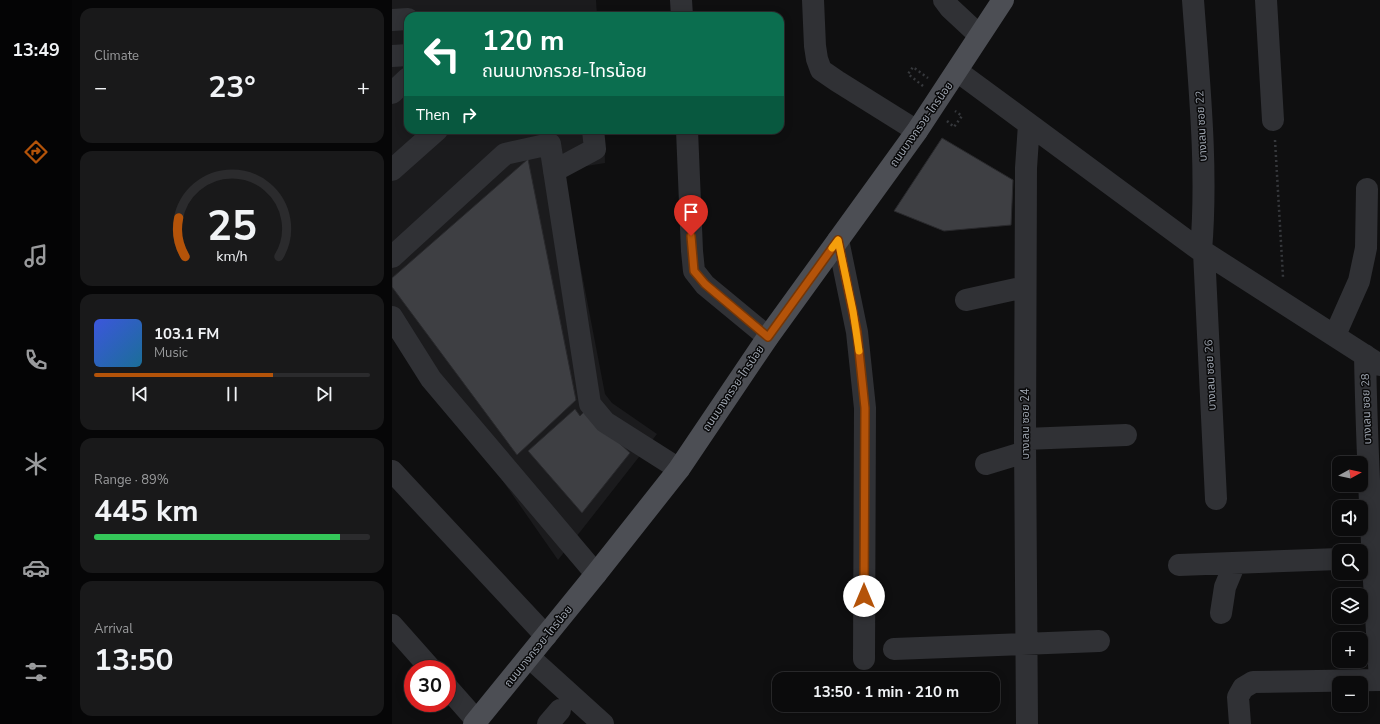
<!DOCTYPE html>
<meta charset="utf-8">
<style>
:root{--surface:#0b0b0c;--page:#19191a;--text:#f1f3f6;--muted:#9a9b9d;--line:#2b2b2d;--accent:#b45309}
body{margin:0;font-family:"Nunito Sans","Noto Sans Thai",sans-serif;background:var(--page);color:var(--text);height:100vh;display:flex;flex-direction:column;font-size:15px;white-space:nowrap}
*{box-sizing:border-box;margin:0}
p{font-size:13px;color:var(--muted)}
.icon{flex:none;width:22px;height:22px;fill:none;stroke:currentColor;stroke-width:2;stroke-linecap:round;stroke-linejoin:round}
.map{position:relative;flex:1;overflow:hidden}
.drawer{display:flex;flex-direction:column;gap:8px;padding:8px;background:#060607;width:320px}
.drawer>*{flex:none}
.banner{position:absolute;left:12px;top:12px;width:380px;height:122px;border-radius:12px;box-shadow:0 2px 10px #0003,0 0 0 1px var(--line);background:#0b6e4f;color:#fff;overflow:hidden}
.needle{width:26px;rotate:82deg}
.tools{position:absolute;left:940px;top:456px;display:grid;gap:8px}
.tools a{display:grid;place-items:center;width:36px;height:36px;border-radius:8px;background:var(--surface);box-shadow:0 2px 10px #0003,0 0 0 1px var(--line);font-size:20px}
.speed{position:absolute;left:12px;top:660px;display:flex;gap:8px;font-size:20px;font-weight:700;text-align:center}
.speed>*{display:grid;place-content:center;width:52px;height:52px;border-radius:50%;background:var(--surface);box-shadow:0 2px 10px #0003,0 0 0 1px var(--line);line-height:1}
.speed .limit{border:6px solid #d22;background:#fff;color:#111}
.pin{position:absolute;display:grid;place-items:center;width:34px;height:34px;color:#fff;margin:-41px -17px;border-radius:50% 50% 50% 0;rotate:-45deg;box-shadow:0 0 4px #0007}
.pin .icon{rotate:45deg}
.me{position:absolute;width:44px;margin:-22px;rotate:0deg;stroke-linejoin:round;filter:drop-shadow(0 0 3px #0008)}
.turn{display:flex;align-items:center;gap:14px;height:84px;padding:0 12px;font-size:18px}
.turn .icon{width:52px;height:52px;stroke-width:2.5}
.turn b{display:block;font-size:28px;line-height:34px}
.then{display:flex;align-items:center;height:38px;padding:0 12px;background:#0003;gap:8px;font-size:15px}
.big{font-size:30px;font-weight:700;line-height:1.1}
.drawer .card{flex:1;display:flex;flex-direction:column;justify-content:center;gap:6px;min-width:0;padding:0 14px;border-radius:12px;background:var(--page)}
.drawer .dial{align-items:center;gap:0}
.dial svg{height:104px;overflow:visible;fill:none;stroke:var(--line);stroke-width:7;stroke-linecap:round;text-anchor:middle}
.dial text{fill:var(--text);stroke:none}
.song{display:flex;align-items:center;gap:12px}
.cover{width:48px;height:48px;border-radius:6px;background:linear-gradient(135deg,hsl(230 70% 55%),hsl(200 70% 35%))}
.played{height:4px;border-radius:2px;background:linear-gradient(90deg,var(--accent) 65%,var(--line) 65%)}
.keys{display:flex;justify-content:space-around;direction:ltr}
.heat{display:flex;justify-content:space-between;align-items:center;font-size:22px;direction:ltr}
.charge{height:6px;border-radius:3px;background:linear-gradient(90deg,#34c759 89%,var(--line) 0)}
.trip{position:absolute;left:380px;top:672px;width:228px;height:40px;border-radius:12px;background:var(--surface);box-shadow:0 2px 10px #0003,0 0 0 1px var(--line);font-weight:700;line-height:40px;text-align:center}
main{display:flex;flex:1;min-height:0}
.tab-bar{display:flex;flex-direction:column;width:72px;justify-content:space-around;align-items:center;background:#040405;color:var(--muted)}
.tab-bar .icon{width:28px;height:28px}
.tab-bar .selected{color:var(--accent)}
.tab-bar b{font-size:18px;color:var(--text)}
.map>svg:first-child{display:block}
.built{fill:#1b1b1d}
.building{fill:#3e3f43;stroke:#29292c}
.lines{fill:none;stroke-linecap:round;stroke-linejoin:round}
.path{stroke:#36383c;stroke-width:2.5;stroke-dasharray:2 3;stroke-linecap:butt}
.minor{stroke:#303135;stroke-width:22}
.major{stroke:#4c4e54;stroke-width:22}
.route-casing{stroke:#753606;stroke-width:10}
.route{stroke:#b45309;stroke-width:7}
.slow{stroke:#f59e0b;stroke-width:7}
.labels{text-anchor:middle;stroke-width:3;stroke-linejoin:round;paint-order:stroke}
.street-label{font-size:11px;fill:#9fa6b1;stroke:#0a0a0b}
</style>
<main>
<nav class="tab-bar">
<b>13:49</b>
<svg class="icon selected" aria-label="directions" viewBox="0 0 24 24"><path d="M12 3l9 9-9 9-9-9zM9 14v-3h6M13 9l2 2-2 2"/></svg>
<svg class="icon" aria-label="music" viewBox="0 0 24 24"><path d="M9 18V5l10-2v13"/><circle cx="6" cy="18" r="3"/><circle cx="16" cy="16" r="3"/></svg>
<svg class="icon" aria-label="phone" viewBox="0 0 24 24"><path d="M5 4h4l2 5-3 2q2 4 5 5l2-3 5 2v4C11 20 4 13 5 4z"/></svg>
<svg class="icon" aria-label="climate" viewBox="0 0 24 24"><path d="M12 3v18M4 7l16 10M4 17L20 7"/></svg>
<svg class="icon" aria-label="car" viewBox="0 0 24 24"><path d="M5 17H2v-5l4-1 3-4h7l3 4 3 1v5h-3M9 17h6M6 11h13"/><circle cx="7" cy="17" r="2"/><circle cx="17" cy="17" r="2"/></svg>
<svg class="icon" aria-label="filters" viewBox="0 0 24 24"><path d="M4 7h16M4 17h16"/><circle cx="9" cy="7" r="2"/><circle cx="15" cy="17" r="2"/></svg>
</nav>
<section class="drawer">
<div class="card"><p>Climate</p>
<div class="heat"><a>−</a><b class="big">23°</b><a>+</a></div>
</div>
<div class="card dial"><svg viewBox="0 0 100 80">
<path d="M14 69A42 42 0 1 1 86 69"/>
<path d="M14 69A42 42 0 0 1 9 39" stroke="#b45309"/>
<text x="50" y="56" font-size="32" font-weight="700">25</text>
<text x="50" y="72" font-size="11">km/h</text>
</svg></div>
<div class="card">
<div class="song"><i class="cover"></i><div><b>103.1 FM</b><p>Music</p></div></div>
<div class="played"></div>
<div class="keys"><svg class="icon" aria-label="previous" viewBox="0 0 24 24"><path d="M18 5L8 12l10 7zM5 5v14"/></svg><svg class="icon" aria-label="pause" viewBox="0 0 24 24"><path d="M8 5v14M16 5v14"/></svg><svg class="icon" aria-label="next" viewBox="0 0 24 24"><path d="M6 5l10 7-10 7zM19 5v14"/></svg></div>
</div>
<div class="card"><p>Range · 89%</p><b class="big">445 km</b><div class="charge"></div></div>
<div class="card"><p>Arrival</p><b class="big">13:50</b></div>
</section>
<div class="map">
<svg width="988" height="724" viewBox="0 0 988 724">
<rect width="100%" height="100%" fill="#0f0f10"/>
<!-- built -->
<path class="built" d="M 0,0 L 204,0 L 205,16 L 16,16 L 16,130 L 212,130 L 213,163 L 170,170 L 213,394 L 220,403 L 265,434 L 166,560 L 90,451 L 0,338 Z"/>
<!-- building -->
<path class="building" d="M 550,138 L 621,180 L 619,225 L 552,231 L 502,211 Z
M 136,159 L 184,400 L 125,455 L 0,287 L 0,278 Z
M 183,409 L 188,416 L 193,411 L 238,453 L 190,513 L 136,451 Z"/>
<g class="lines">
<!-- path -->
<path class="path" d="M 531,86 L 516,74 L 521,67 L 536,78
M 555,121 L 562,127 L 570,116 L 563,111
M 883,140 L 891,277"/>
<!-- minor -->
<path class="minor" d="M 289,0 L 290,16
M 421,0 L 423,46 L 425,59 L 429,70 L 445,81 L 525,131
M 552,0 L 558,8 L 587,35
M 801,0 C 807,83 816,168 809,251
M 874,0 L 881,120
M 0,20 L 16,19
M 0,56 L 16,55
M 565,71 L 809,251 L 812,252 L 988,365
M 0,93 L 16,78
M 295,130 L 300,251 L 302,271 L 313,285 L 376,337
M 0,170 L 45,130
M 162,171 L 203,149 L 201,130
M 446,240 L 465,332 L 473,408 L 472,659
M 812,252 L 824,499
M 0,257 L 113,154 L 158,144 L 198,404 L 213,422 L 287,469
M 574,300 L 633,287
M 0,317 L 39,379 L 204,574
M 943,335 L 967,281 L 974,248 L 975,189
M 973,355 C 975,463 981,572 988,680
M 633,439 L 734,435
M 594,464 L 633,452
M 0,471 L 154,636
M 787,565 L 947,559
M 829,613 L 833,587 L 843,563
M 0,625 L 39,669
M 502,649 L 707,641
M 137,657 L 211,724
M 55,687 L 85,721
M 156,724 L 168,710
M 635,724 L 633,439 L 634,168 L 637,124
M 848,724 L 846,697 L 851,688 L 861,682 L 988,680"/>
<!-- major -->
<path class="major" d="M 82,724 L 204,574 L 287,469 L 376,337 L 525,131 L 611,0"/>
</g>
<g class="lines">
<!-- route casing -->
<g class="route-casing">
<path id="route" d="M 299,236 L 302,271 L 313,284 L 376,337 L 446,240 L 465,332 L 473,408 L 472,596"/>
</g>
<!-- route -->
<use href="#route" class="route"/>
<!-- slow -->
<path class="slow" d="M 440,248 L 446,240 L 461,311 L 467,351"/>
</g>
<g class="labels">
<!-- street labels -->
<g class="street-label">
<text transform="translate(529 124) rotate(-55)" y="4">ถนนบางกรวย-ไทรน้อย</text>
<text transform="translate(809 126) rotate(-93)" y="4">บางเลน ซอย 22</text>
<text transform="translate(818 375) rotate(-93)" y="4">บางเลน ซอย 26</text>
<text transform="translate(341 388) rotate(-56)" y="4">ถนนบางกรวย-ไทรน้อย</text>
<text transform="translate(974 409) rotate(-92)" y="4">บางเลน ซอย 28</text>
<text transform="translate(633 424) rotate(-90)" y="4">บางเลน ซอย 24</text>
<text transform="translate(146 646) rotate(-51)" y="4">ถนนบางกรวย-ไทรน้อย</text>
</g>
</g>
</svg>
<div class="tools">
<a><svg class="needle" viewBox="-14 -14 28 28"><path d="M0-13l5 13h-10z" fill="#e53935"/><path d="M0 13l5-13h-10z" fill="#9a9b9d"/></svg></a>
<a><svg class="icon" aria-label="sound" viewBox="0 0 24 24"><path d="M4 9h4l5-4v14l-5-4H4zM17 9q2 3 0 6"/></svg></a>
<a><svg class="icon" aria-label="search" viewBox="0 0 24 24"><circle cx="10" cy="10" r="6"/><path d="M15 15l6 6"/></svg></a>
<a><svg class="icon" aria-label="layers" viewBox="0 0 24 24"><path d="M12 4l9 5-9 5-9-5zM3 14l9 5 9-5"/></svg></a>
<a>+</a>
<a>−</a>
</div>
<div class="speed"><div class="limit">30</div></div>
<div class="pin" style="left:299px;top:236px;background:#d93025"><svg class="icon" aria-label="arrive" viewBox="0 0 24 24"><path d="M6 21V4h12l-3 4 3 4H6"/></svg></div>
<svg class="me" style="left:472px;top:596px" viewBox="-20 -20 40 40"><circle r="19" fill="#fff"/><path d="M0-13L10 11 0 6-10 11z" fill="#b45309"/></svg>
<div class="trip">13:50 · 1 min · 210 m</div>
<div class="banner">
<div class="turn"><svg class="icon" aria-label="left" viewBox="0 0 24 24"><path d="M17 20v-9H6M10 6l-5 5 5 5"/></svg><div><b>120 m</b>ถนนบางกรวย-ไทรน้อย</div></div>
<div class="then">Then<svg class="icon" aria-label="right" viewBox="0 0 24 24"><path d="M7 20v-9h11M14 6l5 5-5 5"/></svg></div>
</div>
</div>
</main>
